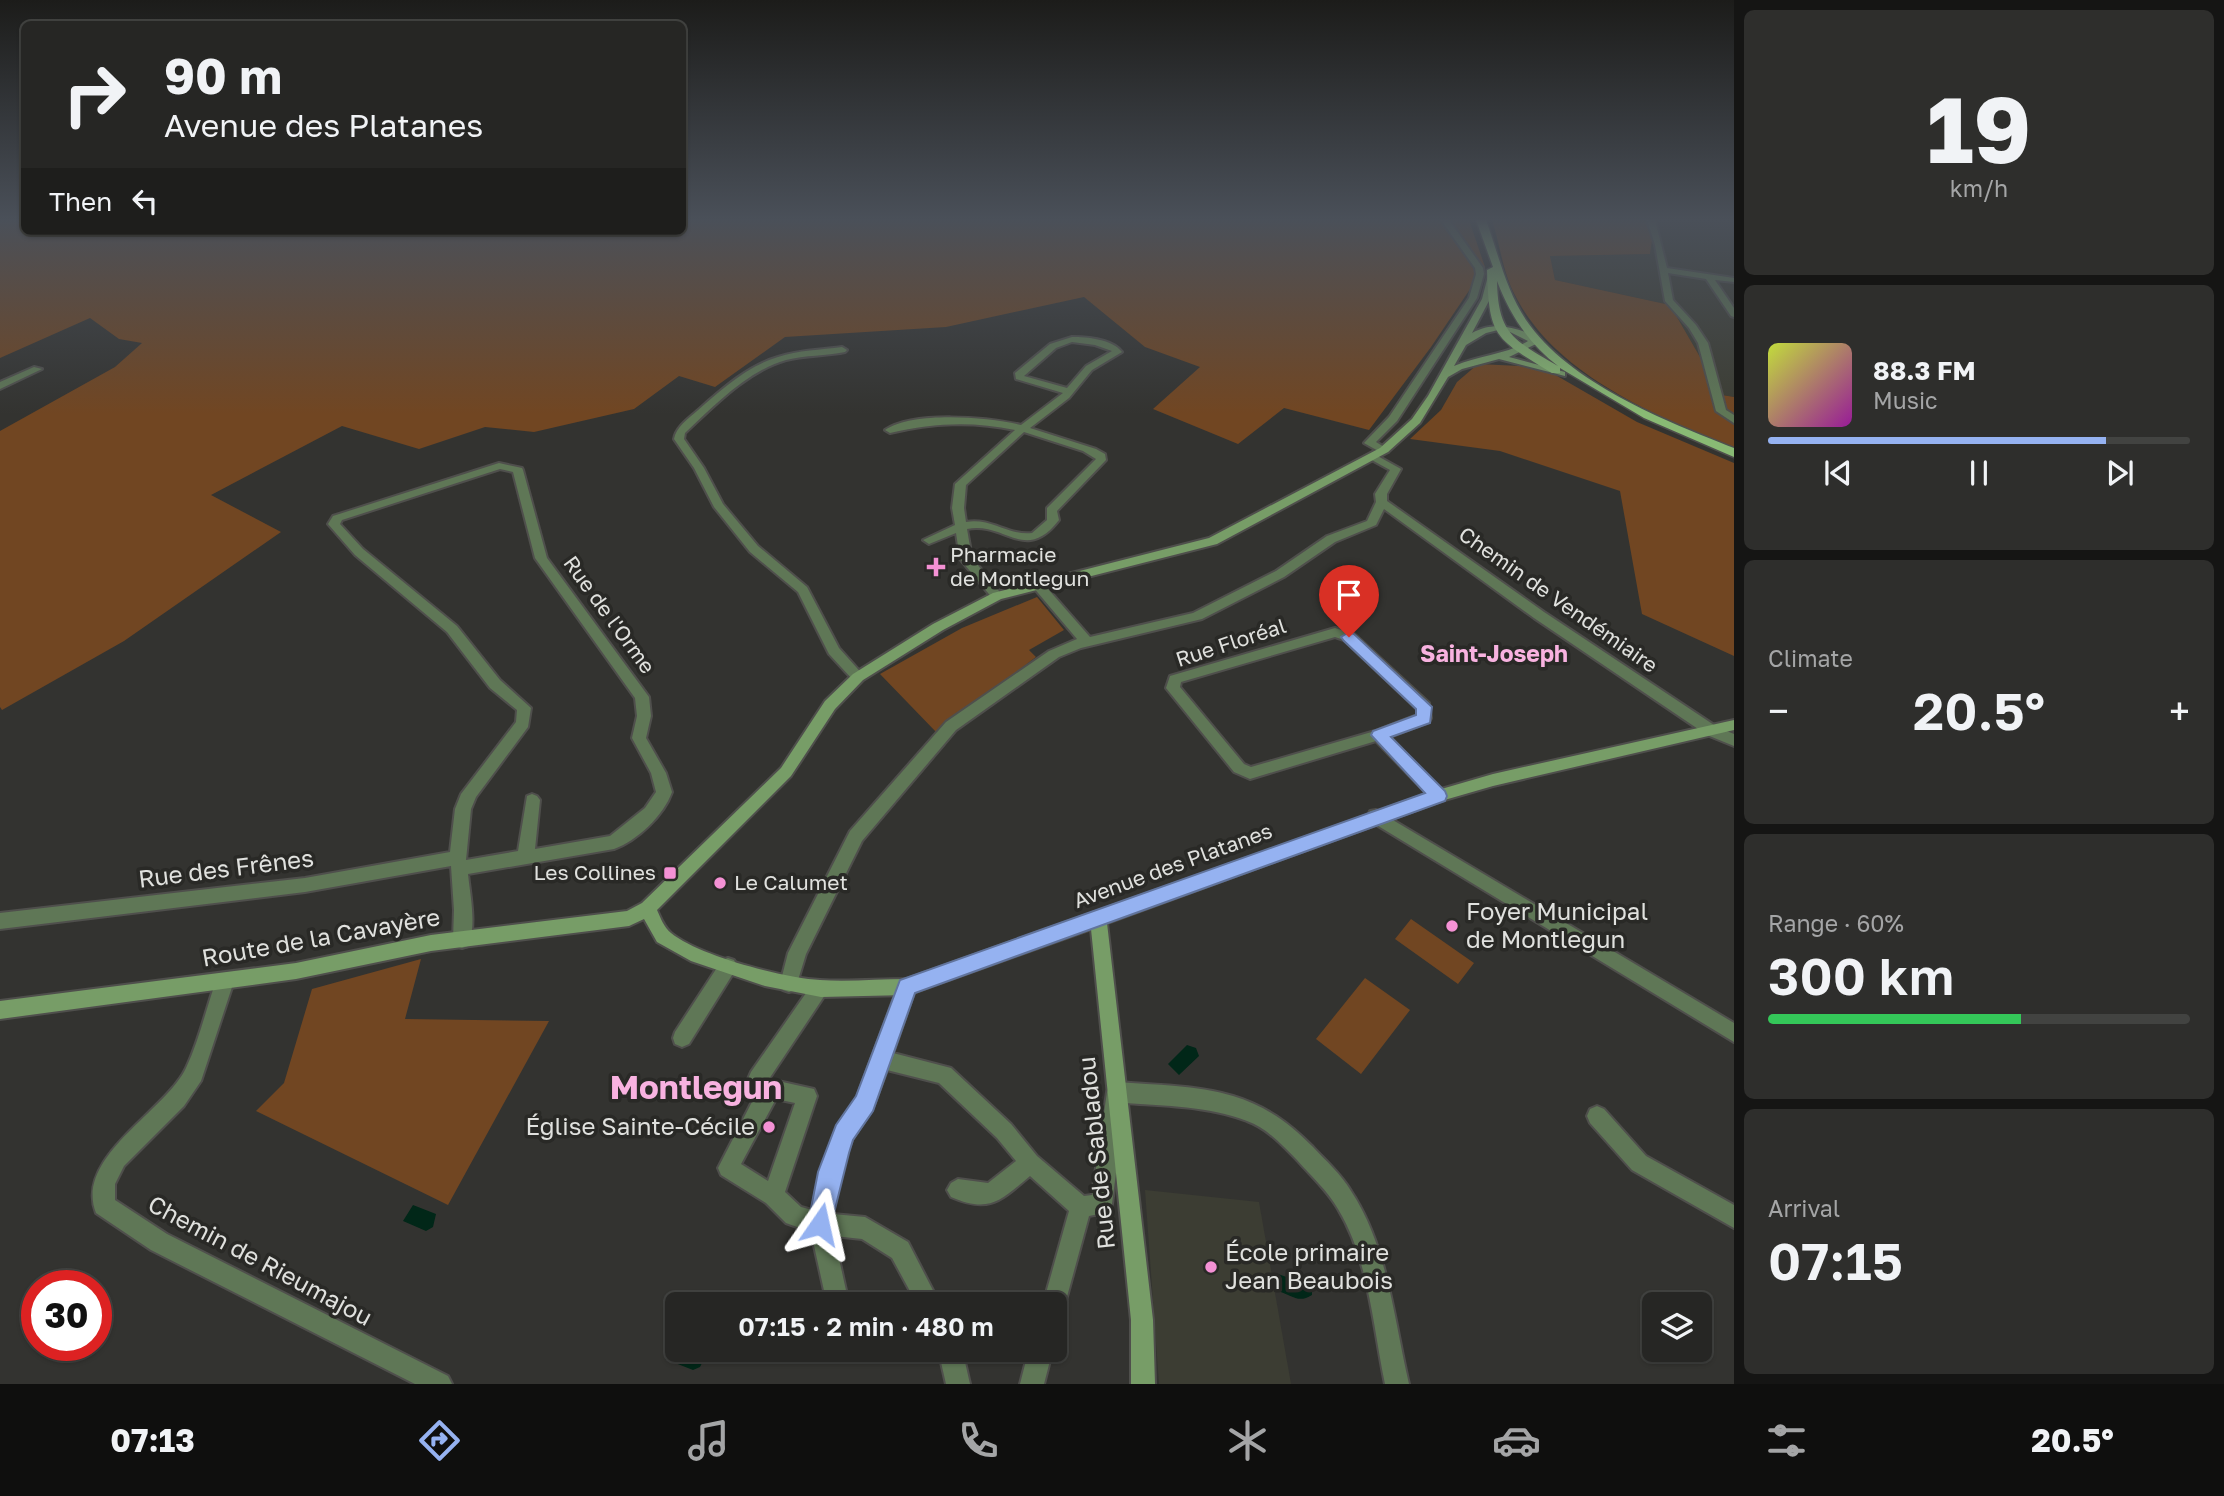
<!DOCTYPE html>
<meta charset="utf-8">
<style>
:root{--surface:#262624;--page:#2e2e2c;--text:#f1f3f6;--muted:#a4a5a6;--line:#424341;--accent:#95b2f1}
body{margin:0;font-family:"Golos Text",sans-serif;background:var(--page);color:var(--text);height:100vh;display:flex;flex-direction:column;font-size:26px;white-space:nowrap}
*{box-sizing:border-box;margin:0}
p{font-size:23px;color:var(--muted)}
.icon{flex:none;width:38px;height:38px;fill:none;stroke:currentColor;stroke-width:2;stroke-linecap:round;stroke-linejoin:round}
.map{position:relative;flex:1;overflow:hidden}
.details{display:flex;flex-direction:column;gap:10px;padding:10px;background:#151514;width:490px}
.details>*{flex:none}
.banner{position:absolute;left:21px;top:21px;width:665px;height:214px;border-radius:10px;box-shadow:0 2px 5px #0004,0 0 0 2px var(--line);background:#262624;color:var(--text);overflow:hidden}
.fabs{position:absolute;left:1642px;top:1292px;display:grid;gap:14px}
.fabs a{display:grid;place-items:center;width:70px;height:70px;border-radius:10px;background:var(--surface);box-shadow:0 2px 5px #0004,0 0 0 2px var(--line);font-size:35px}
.speed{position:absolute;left:21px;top:1270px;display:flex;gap:14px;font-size:35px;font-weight:700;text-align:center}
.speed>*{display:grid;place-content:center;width:91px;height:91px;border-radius:50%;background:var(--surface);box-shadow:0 2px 5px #0004,0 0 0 2px var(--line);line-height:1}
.speed .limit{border:10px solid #d22;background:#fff;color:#111}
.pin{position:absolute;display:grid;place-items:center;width:60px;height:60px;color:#fff;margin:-72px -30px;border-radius:50% 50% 50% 0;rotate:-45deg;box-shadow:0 0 7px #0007}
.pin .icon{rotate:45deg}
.me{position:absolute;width:77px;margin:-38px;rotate:11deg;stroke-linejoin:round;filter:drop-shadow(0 0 5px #0008)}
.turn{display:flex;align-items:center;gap:24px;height:147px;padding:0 28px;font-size:32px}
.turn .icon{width:91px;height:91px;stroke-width:2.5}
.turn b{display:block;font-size:49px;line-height:60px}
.then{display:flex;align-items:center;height:66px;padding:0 28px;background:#0003;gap:14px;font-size:26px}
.big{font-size:52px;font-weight:600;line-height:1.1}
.details .card{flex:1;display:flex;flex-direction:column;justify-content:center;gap:10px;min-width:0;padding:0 24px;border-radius:10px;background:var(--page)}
.details .dial{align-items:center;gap:0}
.dial b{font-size:91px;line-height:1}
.song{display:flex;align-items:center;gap:21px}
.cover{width:84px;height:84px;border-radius:10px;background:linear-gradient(135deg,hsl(70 70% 55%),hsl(300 70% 35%))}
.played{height:7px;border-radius:4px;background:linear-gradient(90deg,var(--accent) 80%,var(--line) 80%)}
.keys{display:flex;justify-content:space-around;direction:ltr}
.heat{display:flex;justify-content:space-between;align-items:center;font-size:38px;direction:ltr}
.charge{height:10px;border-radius:5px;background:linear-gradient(90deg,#34c759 60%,var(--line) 0)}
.trip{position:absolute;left:665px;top:1292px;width:402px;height:70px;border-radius:10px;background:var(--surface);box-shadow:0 2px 5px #0004,0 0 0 2px var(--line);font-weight:600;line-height:70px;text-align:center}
.tab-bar{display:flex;height:112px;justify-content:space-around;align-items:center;background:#0f0f0e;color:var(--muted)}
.tab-bar .icon{width:49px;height:49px}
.tab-bar .active{color:var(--accent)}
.tab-bar b{font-size:32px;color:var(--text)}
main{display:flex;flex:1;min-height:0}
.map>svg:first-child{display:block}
.built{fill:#3c3d33}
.green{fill:#714622}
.water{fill:#012718}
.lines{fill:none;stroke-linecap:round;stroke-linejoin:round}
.street-casing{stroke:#4f4f4c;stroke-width:4}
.secondary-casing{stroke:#4f4f4c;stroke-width:4}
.primary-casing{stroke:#4f4f4c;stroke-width:3}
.street{fill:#5f7756;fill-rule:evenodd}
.secondary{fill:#779d67;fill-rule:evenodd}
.primary{fill:#89ba74;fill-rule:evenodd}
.route{fill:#95b2f1;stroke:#61749d;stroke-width:2}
.poi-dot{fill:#f491d4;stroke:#292926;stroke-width:2.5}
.labels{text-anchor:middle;stroke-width:7;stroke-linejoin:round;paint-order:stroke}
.poi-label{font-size:21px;fill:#e0e1de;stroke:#292926;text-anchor:start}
.street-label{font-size:21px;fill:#e0e1de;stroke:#292926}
.neighbourhood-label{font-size:23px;font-weight:bold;fill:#f8b2e0;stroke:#292926}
.near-street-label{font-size:24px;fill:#e0e1de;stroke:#292926}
.near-poi-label{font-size:24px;fill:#e0e1de;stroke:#292926;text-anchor:start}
.near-district-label{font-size:33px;font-weight:bold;fill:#f8b2e0;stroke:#292926}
</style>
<main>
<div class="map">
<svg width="1734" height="1384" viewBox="0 0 1734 1384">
<rect width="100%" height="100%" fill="#333330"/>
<!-- built -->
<path class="built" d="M 1655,220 L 1734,220 L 1734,397 L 1722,395 L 1670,305 L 1555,280 L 1550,256 L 1650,254 Z
M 1145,1190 L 1259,1202 L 1291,1384 L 1159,1384 Z"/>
<!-- green -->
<path class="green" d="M 0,220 L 24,220 L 24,231 L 682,231 L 683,220 L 1469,220 L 1485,267 L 1431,347 L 1369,430 L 1284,408 L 1238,444 L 1153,409 L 1200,367 L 1145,347 L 1084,297 L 946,327 L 785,337 L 715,387 L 679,376 L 634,409 L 534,432 L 485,427 L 419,449 L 342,426 L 211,495 L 281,532 L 124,641 L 2,710 L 0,707 L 0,431 L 115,367 L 142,343 L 119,339 L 90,318 L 0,358 Z
M 1492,220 L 1655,220 L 1650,254 L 1550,256 L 1555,280 L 1670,305 L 1722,395 L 1734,397 L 1734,450 C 1653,413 1550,374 1511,287 C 1502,266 1499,241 1492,220 Z
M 1478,364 L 1520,366 L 1552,373 L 1637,422 L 1734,463 L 1734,656 L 1642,614 L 1620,491 L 1500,451 L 1410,439 L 1441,410 L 1457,382 Z
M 1037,597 L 1064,630 L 1029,650 L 1036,657 L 937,733 L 880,674 L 962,628 Z
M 1411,919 L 1474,963 L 1458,984 L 1395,939 Z
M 421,959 L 405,1019 L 549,1021 L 448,1205 L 256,1111 L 284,1083 L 312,989 Z
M 1365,978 L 1410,1010 L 1361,1074 L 1316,1039 Z"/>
<!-- water -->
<path class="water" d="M 1187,1045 L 1196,1048 L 1199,1056 L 1179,1075 L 1168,1064 Z
M 413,1205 L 436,1214 L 433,1227 L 426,1231 L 403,1221 Z
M 1278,1274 L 1312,1286 L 1312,1295 C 1298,1304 1292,1295 1278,1291 Z
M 672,1341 L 677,1343 L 677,1349 L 691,1349 L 699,1353 L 703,1361 L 700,1367 L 693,1370 L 665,1359 Z"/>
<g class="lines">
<!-- street casing -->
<g class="street-casing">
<path id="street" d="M 1441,220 L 1449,220 L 1483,268 L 1484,274 L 1477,298 L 1397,421 L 1376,442 L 1389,450 L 1388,452 L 1380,452 L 1364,443 L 1389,417 L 1469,298 L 1476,274 L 1475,268 Z
M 1647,220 L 1655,220 L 1667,268 L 1734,278 L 1734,282 L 1715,280 L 1734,308 L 1734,317 L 1731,316 L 1706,279 L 1668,273 L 1673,300 L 1696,325 L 1708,343 L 1726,410 L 1734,415 L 1734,423 L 1716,411 L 1698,343 L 1689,328 L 1665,301 L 1655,245 Z
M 1072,337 C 1087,337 1112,339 1122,352 L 1092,370 L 1069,398 L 1030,428 L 1096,449 L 1105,454 L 1106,460 L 1057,511 L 1059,520 C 1025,564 1005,521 967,529 L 972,558 L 1003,596 L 1001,599 L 993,599 L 960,559 L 956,533 L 929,544 L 923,540 L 955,525 L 952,508 L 955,484 L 1015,430 C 972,421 933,423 890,433 L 885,430 C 914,411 987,417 1021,425 L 1063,393 L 1016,379 L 1015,373 L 1050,344 ZM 1072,342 L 1095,345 L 1112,351 L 1086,366 L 1067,388 L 1024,376 L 1056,348 ZM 1024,432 L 1083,451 L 1096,459 L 1047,508 L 1047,520 L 1032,533 C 1009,536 990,517 966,522 L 964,508 L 966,485 Z
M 842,347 L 847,350 L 845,352 C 826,356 805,355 786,360 C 747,371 714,406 685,433 L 684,439 L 704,468 L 723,504 L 758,546 L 807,587 L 839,648 L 865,677 L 858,682 L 853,680 L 829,654 L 798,592 L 750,552 L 714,507 L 694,468 L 674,439 C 676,427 688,419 697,411 C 721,390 747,366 778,357 C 798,350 821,350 842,347 Z
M 34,367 L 42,369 L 0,389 L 0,382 Z
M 1374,454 L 1401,469 L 1387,494 L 1387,501 L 1544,612 L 1717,727 L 1734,734 L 1734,746 L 1707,735 L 1534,618 L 1384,509 L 1376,525 L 1335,542 L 1284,577 L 1202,619 L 1081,648 L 1059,657 L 956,730 L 862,841 L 806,954 L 795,990 L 789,992 L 783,990 L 780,984 L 788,953 L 850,831 L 946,722 L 1049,651 L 1077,639 L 1033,587 L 1031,584 L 1033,581 L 1041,581 L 1090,637 L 1193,613 L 1276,571 L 1327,536 L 1367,521 L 1376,502 L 1375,494 L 1390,470 L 1370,459 L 1369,457 Z
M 499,463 L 522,468 L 523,470 L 547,558 L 649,697 L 651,716 L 646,738 L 666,773 L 672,792 C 664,815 637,841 614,849 L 468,874 C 470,895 477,926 468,946 L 462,948 L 456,946 L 453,940 L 454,910 L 451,866 L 305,892 L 0,929 L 0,913 L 305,878 L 450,852 L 455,809 L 461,794 L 516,722 L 517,710 L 490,688 L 447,632 L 355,555 L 328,524 L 333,516 ZM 500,469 L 513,472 L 535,558 L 635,698 L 637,716 L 632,738 L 651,773 L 656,792 L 645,808 L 610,836 L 535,849 L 540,800 L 537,796 L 532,794 L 527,796 L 518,851 L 466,860 L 471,809 L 476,797 L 528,727 L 531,708 L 500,680 L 457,626 L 363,549 L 340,524 L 342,520 Z
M 1335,628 L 1354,634 L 1429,703 L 1431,718 L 1429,722 L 1390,737 L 1443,792 L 1446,796 L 1443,800 L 1438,802 L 1433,800 L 1376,741 L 1250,779 L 1234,772 L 1166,688 L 1170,676 ZM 1335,637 L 1344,640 L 1417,709 L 1417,715 L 1375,731 L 1251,767 L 1244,764 L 1180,687 L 1181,682 Z
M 1376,810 L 1734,1023 L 1734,1042 L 1370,821 L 1368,816 L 1370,811 Z
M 728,958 L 734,960 L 737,966 L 734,972 L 689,1044 L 682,1047 L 675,1044 L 673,1038 L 675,1032 L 722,960 Z
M 225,973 L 231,975 L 234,981 L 201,1081 L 184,1106 L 124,1166 L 115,1184 L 115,1200 L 167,1234 L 448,1376 L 452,1384 L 415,1384 L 151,1250 L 96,1213 C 74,1157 165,1112 186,1068 C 199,1041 206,1009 216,981 L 219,975 Z
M 907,979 L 913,981 L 916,987 L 893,1053 L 951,1068 L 1011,1124 L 1037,1156 L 1084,1196 L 1092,1195 L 1107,1092 L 1110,1085 L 1117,1082 C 1156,1085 1196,1085 1233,1096 C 1266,1106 1289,1123 1313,1147 C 1326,1161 1341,1174 1351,1191 C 1388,1247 1394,1320 1409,1384 L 1385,1384 C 1373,1327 1369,1260 1338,1209 C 1327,1190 1311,1176 1297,1160 C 1282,1145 1267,1128 1247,1121 C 1208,1106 1166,1106 1125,1103 L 1112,1204 L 1109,1212 L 1089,1216 L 1065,1304 L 1062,1312 L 1055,1315 L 1055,1304 L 1043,1304 L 1069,1211 L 1030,1176 C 1001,1200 990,1214 951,1197 L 947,1190 L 951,1183 L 958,1179 L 988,1183 L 1016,1161 L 997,1138 L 939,1083 L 887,1070 L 872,1110 L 852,1140 L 840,1172 L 833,1214 L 865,1217 L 908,1242 L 940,1304 L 917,1304 L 892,1258 L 862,1239 L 834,1236 L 849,1304 L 827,1304 L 811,1232 L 786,1223 L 766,1203 L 721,1175 L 718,1168 L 756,1094 L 748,1079 L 751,1072 L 813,983 L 819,981 L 825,983 L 828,989 L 825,995 L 769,1079 L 814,1089 L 817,1096 L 785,1192 L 801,1207 L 812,1210 L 820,1172 L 834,1134 L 857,1097 L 898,987 L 901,981 ZM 776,1099 L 795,1103 L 768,1181 L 741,1164 Z
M 1597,1106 L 1604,1109 L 1646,1156 L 1734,1205 L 1734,1228 L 1632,1170 L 1590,1123 L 1587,1116 L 1590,1109 Z
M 938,1349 L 962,1349 L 970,1384 L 946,1384 Z
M 1029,1349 L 1053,1349 L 1044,1384 L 1020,1384 Z"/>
</g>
<!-- secondary casing -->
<g class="secondary-casing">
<path id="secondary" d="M 1489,272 L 1496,274 L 1490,299 L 1472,333 C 1494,321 1513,327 1536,336 L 1536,344 L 1509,357 L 1565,372 L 1565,376 L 1499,359 L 1462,369 L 1448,377 L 1420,423 L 1388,452 L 1217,544 L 1001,599 L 943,630 L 863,680 L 835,709 L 791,776 L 657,910 C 661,919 664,927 671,933 C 699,956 784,978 820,980 C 849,982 878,979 907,979 L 1438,790 L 1493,774 L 1734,720 L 1734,730 L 1493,786 L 1441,801 L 1107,923 L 1153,1320 L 1155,1384 L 1131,1384 L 1131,1320 L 1091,929 L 907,995 L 821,997 L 765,986 L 691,961 L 657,942 L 644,919 L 629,926 L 431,951 L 296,979 L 0,1019 L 0,1001 L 296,963 L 431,935 L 627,911 L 642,903 L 781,768 L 825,701 L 853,674 L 933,624 L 993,593 L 1209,538 L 1380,448 L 1412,419 L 1428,396 L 1482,299 ZM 1498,330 L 1510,332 L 1528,341 C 1505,355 1479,355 1454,366 L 1466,345 L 1486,333 Z"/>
</g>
<!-- primary casing -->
<g class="primary-casing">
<path id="primary" d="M 1476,220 L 1486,220 C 1498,253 1506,290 1526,320 C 1569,383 1665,421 1734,448 L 1734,457 L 1644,418 L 1560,368 L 1560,373 L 1552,373 C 1495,338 1489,338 1487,270 L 1493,267 ZM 1497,281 C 1510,315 1529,344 1558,366 C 1515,340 1498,336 1497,281 Z"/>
</g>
<!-- street -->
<use href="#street" class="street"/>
<!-- secondary -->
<use href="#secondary" class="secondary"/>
<!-- primary -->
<use href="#primary" class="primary"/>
</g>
<!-- sky -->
<linearGradient id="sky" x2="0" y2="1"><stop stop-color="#1c1c1a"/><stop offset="0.53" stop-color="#4a5059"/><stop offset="1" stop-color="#4a5059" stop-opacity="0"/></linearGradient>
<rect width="1734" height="414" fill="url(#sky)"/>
<!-- route -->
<path class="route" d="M 1349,632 L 1354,634 L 1432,707 L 1430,723 L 1391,737 L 1445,791 L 1447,796 L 1445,801 L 915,993 L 873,1111 L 853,1140 L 849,1153 L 829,1233 L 820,1237 L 811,1233 L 808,1224 L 818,1172 L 836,1125 L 856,1096 L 900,980 L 1425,793 L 1371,735 L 1373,731 L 1416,715 L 1416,709 L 1344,641 L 1341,637 Z"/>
<!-- markers -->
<g class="poi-dot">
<path d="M932.5 556.5h7v7h7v7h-7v7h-7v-7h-7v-7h7z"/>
<rect x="663" y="866" width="14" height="14" rx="3.5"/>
<circle cx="720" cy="883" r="7"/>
<circle cx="1452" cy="926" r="7"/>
<circle cx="769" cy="1127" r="7"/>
<circle cx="1211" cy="1267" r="7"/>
</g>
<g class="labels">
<!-- poi labels -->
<g class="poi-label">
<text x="950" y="562">Pharmacie<tspan x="950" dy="24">de Montlegun</tspan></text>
<text x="656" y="880" text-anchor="end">Les Collines</text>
<text x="734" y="890">Le Calumet</text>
</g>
<!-- street labels -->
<g class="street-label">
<text transform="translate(1558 600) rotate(35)" y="7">Chemin de Vendémiaire</text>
<text transform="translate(609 615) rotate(54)" y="7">Rue de l'Orme</text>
<text transform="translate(1231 643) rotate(-18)" y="7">Rue Floréal</text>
<text transform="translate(1173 866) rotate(-20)" y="7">Avenue des Platanes</text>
</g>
<!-- neighbourhood labels -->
<g class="neighbourhood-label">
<text x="1494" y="662">Saint-Joseph</text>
</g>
<!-- near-street labels -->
<g class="near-street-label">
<text transform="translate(226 869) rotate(-7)" y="8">Rue des Frênes</text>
<text transform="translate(321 938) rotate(-10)" y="8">Route de la Cavayère</text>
<text transform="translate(1097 1153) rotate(-96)" y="8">Rue de Sabladou</text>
<text transform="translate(260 1261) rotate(28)" y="8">Chemin de Rieumajou</text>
</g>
<!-- near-poi labels -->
<g class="near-poi-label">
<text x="1466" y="920">Foyer Municipal<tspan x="1466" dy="28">de Montlegun</tspan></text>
<text x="755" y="1135" text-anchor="end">Église Sainte-Cécile</text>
<text x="1225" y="1261">École primaire<tspan x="1225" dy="28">Jean Beaubois</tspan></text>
</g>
<!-- near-district labels -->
<g class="near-district-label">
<text x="696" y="1099">Montlegun</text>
</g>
</g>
</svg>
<div class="fabs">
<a><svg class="icon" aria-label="layers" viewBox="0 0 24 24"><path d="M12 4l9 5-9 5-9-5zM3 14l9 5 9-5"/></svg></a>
</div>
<div class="speed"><div class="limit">30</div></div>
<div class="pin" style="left:1349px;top:637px;background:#d93025"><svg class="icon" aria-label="arrive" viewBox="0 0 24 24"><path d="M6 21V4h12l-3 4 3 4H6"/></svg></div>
<svg class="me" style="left:820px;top:1224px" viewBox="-20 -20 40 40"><path d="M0-17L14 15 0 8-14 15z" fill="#95b2f1" stroke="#fff" stroke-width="4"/></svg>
<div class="trip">07:15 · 2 min · 480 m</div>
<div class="banner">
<div class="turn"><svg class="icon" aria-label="right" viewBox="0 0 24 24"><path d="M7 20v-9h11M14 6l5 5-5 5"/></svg><div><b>90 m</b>Avenue des Platanes</div></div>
<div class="then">Then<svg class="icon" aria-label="left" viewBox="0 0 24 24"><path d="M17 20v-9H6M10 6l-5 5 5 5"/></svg></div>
</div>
</div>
<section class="details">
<div class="card dial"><b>19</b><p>km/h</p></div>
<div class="card">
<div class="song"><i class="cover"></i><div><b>88.3 FM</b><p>Music</p></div></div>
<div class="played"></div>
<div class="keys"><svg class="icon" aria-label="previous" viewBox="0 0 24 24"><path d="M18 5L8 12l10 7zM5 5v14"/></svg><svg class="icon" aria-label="pause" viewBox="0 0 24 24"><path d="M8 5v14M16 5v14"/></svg><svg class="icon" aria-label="next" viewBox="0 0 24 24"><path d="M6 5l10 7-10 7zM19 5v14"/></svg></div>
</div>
<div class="card"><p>Climate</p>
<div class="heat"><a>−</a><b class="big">20.5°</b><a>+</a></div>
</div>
<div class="card"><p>Range · 60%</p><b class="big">300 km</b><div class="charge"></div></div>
<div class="card"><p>Arrival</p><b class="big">07:15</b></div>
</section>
</main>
<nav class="tab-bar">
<b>07:13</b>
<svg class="icon active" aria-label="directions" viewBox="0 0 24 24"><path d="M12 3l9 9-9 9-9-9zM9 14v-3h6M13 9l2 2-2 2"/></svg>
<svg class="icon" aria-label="music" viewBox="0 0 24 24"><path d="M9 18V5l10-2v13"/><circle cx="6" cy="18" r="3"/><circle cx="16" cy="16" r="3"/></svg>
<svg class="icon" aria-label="phone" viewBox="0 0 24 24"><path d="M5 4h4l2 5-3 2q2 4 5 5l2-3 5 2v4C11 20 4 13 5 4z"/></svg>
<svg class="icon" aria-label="climate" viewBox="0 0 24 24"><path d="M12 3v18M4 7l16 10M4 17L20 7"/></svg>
<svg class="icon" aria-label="car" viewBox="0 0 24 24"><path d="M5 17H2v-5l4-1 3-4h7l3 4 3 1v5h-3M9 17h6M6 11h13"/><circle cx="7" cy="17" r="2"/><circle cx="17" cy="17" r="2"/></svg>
<svg class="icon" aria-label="filters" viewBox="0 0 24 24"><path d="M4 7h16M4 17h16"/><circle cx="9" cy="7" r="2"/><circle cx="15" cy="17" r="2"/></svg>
<b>20.5°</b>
</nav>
